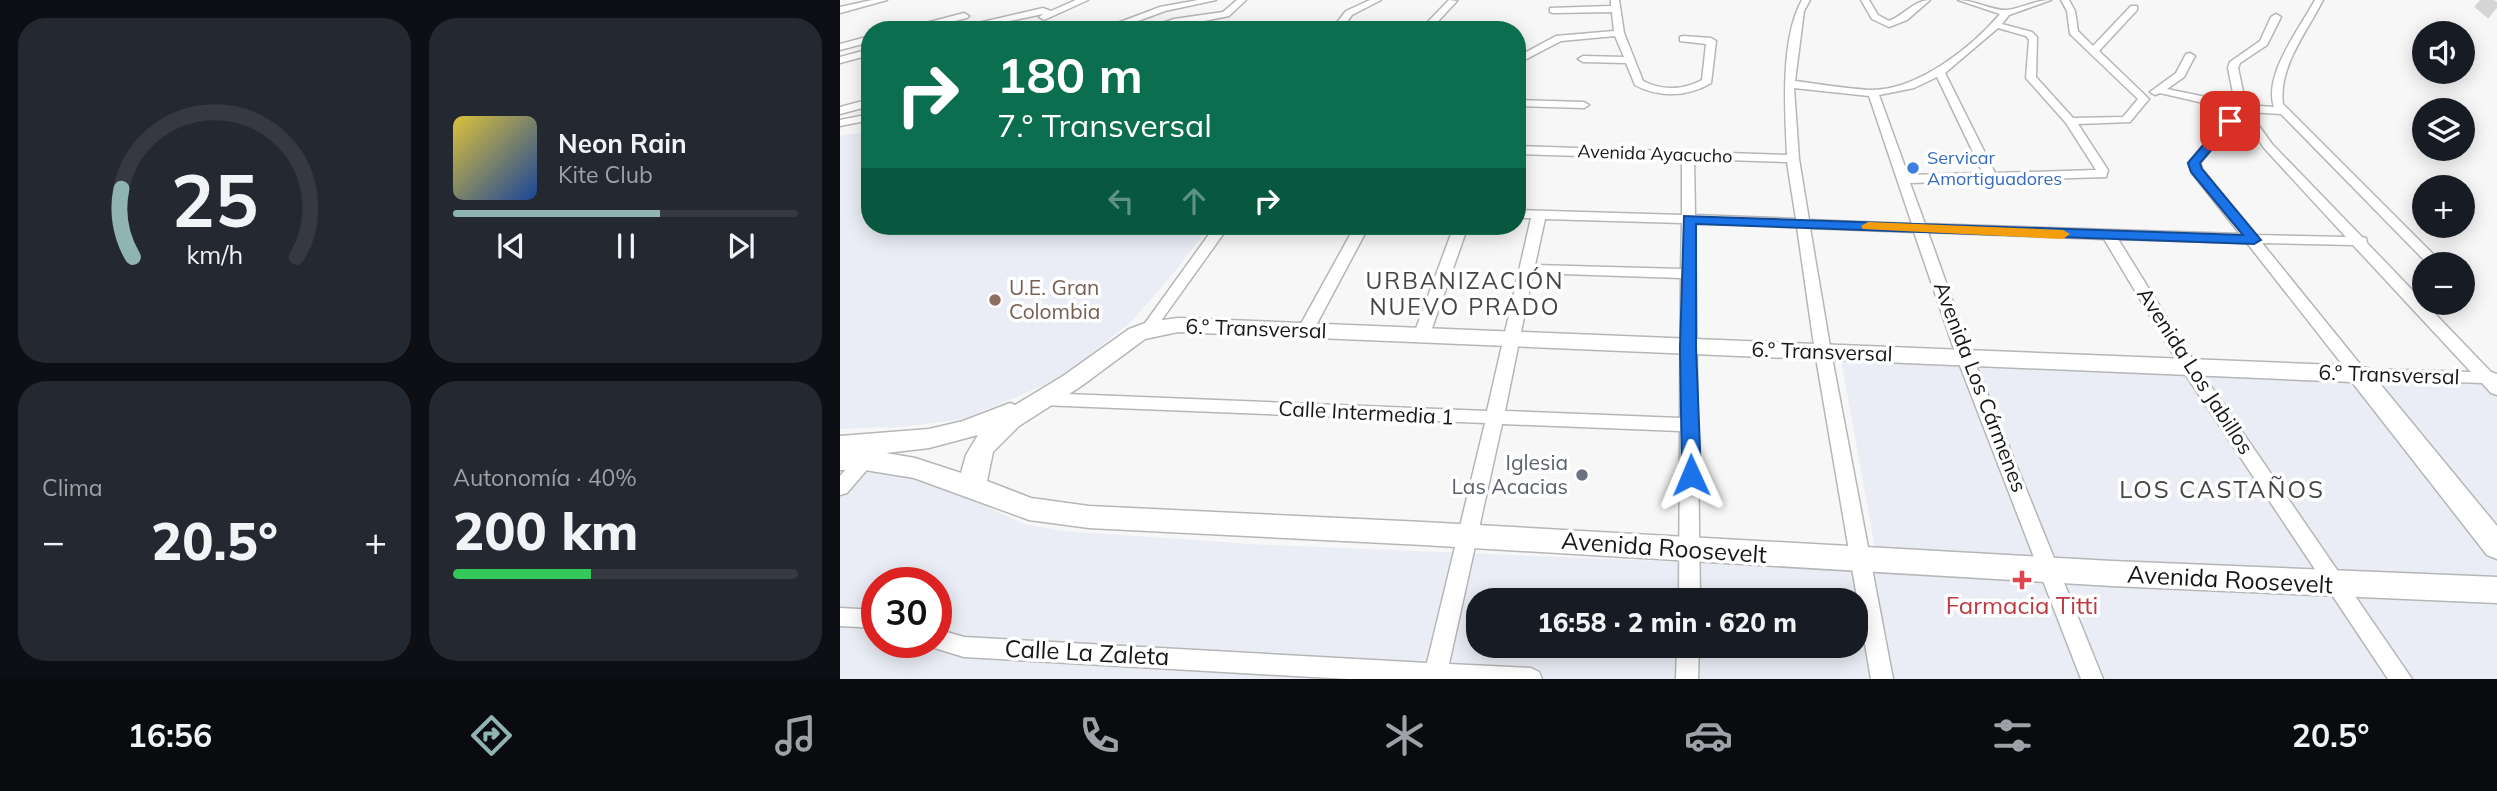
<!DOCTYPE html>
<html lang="es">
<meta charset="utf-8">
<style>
:root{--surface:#171b24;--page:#242831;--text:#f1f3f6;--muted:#9ea1a6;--line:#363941;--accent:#90b4b2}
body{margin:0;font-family:Mulish,sans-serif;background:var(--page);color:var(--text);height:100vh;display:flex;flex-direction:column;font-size:26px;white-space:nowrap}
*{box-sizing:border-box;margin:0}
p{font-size:23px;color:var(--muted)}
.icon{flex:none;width:38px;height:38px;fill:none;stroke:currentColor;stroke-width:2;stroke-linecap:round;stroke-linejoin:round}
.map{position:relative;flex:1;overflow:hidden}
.side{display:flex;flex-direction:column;gap:18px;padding:18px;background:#0d0f14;width:840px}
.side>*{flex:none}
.banner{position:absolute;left:21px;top:21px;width:665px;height:214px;border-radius:28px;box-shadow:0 4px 18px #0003;background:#0b6e4f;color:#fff;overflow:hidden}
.controls{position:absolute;left:1572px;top:21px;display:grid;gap:14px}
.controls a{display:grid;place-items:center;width:63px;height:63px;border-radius:50%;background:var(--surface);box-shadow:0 4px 18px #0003;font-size:35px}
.speed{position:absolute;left:21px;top:567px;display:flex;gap:14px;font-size:35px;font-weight:700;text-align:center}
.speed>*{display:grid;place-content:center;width:91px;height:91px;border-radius:50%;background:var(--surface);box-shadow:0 4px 18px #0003;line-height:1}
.speed .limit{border:10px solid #d22;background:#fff;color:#111}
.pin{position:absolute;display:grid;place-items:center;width:60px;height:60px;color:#fff;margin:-30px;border-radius:14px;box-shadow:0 4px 10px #0006}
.me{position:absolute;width:77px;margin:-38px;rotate:359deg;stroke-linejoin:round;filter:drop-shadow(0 0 5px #0008)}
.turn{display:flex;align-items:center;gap:24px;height:147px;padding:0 21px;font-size:32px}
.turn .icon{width:91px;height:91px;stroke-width:2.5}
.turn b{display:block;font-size:49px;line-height:60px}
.lanes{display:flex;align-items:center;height:66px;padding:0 21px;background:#0003;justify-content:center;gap:35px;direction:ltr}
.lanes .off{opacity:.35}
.big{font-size:52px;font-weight:800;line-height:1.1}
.side .widget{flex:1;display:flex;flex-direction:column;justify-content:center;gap:10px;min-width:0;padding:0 24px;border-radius:28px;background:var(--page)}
.side .dial{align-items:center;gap:0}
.dial svg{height:182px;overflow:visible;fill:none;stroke:var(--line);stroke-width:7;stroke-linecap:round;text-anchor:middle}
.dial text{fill:var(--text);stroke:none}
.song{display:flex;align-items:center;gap:21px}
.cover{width:84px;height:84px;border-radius:10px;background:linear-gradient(135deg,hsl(50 70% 55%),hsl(220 70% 35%))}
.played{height:7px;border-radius:4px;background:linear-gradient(90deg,var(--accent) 60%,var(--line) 60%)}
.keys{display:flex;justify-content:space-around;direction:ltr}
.heat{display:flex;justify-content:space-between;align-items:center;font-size:38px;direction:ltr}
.charge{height:10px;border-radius:5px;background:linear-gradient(90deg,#34c759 40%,var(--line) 0)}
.side .tiles{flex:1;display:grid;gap:18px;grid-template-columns:repeat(2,1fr)}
.trip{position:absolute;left:626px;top:588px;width:402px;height:70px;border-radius:28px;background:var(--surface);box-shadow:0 4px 18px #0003;font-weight:800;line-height:70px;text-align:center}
.tabs{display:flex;height:112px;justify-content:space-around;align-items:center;background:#090b0e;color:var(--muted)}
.tabs .icon{width:49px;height:49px}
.tabs .selected{color:var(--accent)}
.tabs b{font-size:32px;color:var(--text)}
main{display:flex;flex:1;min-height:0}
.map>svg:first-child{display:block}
.built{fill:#eaedf5;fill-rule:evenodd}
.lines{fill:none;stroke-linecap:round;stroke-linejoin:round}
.highway-tunnel{stroke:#d5d5d6;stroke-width:18;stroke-dasharray:18 10;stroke-linecap:butt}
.street-casing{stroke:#b6b6b7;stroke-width:3}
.secondary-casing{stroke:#b6b6b7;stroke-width:3}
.street{fill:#fff;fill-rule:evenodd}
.secondary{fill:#fff;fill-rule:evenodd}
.route{fill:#1a73e8;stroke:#114b97;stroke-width:2}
.slow{fill:#f59e0b}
.shop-dot{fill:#3f7fe0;stroke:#fff;stroke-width:2.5}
.education-dot{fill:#8d6e63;stroke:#fff;stroke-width:2.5}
.worship-dot{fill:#6b7280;stroke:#fff;stroke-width:2.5}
.health-dot{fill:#e0444e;stroke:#fff;stroke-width:2.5}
.labels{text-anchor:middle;stroke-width:7;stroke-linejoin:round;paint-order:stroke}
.far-street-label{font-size:18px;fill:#161717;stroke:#fff}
.far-shop-label{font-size:18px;fill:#366cbe;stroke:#fff;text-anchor:start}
.education-label{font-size:21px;fill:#785e54;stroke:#fff;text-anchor:start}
.street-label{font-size:21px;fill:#161717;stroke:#fff}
.worship-label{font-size:21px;fill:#5b616d;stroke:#fff;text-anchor:end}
.neighbourhood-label{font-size:23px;letter-spacing:2px;fill:#464647;stroke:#fff}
.quarter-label{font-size:24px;letter-spacing:2px;fill:#464647;stroke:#fff}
.near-street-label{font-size:24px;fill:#161717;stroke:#fff}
.near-health-label{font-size:24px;fill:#be3a42;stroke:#fff}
</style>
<main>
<section class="side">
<div class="tiles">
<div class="widget dial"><svg viewBox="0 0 100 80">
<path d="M14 69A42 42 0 1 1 86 69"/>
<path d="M14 69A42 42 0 0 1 9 39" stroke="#90b4b2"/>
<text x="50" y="56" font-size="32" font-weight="700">25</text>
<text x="50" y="72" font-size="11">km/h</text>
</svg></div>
<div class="widget">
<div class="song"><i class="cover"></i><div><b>Neon Rain</b><p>Kite Club</p></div></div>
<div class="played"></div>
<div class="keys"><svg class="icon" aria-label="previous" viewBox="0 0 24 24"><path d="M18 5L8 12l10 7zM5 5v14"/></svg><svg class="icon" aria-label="pause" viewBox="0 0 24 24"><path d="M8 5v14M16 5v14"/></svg><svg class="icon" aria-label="next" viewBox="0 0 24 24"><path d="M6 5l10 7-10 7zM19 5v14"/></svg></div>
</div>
<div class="widget"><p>Clima</p>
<div class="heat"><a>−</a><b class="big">20.5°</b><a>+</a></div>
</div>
<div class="widget"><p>Autonomía · 40%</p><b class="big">200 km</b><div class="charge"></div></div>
</div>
</section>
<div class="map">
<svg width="1657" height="679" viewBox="0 0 1657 679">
<rect width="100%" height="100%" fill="#f7f7f8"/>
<!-- built -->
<path class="built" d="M 30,131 L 30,226 L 370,226 L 328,280 L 292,321 L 222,378 L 123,419 L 63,427 L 0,429 L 0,136 Z
M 1001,360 L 1657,384 L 1657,679 L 0,679 L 0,470 L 48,470 L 98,484 L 184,524 L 223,531 L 427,545 L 1039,570 ZM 37,583 L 96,583 L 96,642 L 37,642 ZM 639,600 L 1017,600 L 1017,646 L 639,646 Z"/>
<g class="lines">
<!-- highway-tunnel -->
<path class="highway-tunnel" d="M 1640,0 L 1657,14"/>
<!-- street casing -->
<g class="street-casing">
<path id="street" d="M 32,0 L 47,0 L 0,13 L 0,7 Z
M 236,0 L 248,0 L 204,20 L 199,17 L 203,14 L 127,30 L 108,30 L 203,8 L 211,11 Z
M 358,0 L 376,0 L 325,11 L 274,30 L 259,30 L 320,7 Z
M 397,0 L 406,0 L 389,16 L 318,30 L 302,30 L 334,19 L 383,12 Z
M 530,0 L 541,0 L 512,15 L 501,30 L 491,30 L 506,11 Z
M 609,0 L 617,1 L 590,30 L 580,30 Z
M 771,0 L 779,0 L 784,33 L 803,81 C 822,91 844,90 862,80 L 866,44 L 840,41 L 840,37 L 843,36 L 871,38 L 876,41 L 871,83 C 848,97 819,98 795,85 L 786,63 L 743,62 L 738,59 L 743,56 L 784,57 L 775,36 L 721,41 L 677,64 L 677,57 L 716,36 L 774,31 L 772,12 L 713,13 L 710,12 L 710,8 L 771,6 Z
M 962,0 L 970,0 L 964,11 L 955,81 C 980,84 1006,89 1031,90 C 1078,90 1131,48 1160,14 L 1118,0 C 1134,0 1153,11 1167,10 C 1183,8 1195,0 1211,0 L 1169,15 L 1162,24 L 1192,32 L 1197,37 L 1196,77 L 1233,118 L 1283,117 L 1298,99 L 1230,34 L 1227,11 L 1221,0 L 1229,0 L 1235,11 L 1238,31 L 1253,46 L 1291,6 L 1297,6 L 1297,10 L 1259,51 L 1309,99 L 1290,122 L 1238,124 L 1268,170 L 1266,177 L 1070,183 L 1085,224 L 1400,234 L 1352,173 L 1348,163 L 1394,110 L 1320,93 L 1315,95 L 1310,92 L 1336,73 L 1346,54 L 1350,53 L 1355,56 L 1344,77 L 1327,89 L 1395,103 L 1388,68 L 1390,62 L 1420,41 L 1431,17 L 1436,14 L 1441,17 L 1427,45 L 1400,63 L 1398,68 L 1406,105 L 1434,107 C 1423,75 1460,28 1475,0 L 1483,0 C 1467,32 1438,67 1443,104 L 1603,264 L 1588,264 L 1441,114 L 1409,112 L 1432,144 L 1522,237 L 1526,238 L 1527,243 L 1651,372 L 1657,374 L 1657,395 L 1651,393 L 1642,383 L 1513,378 L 1407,243 L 1278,239 L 1355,363 L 1572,679 L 1548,679 L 1343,371 L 1264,239 L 1088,232 L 1133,358 L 1263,679 L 1241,679 L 1117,358 L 1074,232 L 970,228 L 991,352 L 1053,679 L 1031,679 L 975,352 L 957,227 L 855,223 L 860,600 L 839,600 L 840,431 L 662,424 L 609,664 L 691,668 L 699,672 L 702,679 L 508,679 L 124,657 L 88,646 L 87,642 L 96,642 L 96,629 L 124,637 L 587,663 L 645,423 L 201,405 L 195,403 L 193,399 L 195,395 L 201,393 L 647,411 L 691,218 L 677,218 L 677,210 L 842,215 L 842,159 L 677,154 L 677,146 L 947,155 C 945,111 940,39 962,0 ZM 1158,28 L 1186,36 L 1189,40 L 1186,78 L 1226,123 L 1256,170 L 1155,173 L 1105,73 ZM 1097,77 L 1143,173 L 1068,175 L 1039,95 L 1074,88 ZM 954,88 L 1029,96 L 1072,224 L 969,220 L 959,159 ZM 1401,115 L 1424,148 L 1506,237 L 1415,235 L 1362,169 L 1360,163 ZM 854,159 L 947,162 L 956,219 L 855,215 ZM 705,219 L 842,223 L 841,269 L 695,265 ZM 1422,243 L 1513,245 L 1631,372 L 1524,369 ZM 693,273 L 841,278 L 840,418 L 665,411 Z
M 1021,0 L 1029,0 L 1038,15 L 1049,21 C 1064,15 1075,0 1090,0 L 1067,20 L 1049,27 L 1032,19 Z
M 124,13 L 129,16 L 127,18 L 77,30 L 59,30 Z
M 30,36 L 30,42 L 0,50 L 0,44 Z
M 30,49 L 30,55 L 0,63 L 0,57 Z
M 30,99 L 30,106 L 0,114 L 0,107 Z
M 677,100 L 744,102 L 749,105 L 744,108 L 677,106 Z
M 30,114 L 30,120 L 0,126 L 0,120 Z
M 375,226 L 389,226 L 313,332 L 303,332 L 300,329 L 303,326 Z
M 515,226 L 529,226 L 473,331 L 465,336 L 459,335 L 457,331 Z
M 614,226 L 628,226 L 590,334 L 582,339 L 576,338 L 574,334 Z
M 25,453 L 31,455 L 34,460 L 31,465 L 7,493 L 0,495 L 0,476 L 19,455 Z
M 0,608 L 37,610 L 37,628 L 0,626 Z
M 837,646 L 859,646 L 858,679 L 836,679 Z"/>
</g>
<!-- secondary casing -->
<g class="secondary-casing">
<path id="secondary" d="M 338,318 L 1519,366 L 1527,368 L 1657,526 L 1657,559 L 1647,555 L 1512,382 L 338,332 L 305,339 L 240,387 L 179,426 L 153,452 L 147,481 L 191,498 L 249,506 L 583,522 L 1272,561 L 1657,577 L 1657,603 L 1272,586 L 583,545 L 249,528 L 189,520 L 74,478 L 25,470 L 0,470 L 0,436 L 89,429 L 123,421 L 170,403 L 175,405 L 223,376 L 289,329 L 308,322 ZM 138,435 L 126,455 L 121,473 L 75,458 L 46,453 L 89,448 Z"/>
</g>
<!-- street -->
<use href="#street" class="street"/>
<!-- secondary -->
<use href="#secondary" class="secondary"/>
</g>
<!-- route -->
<path class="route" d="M 1386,118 L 1396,121 L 1360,163 L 1362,169 L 1421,240 L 1414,244 L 856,224 L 856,347 L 861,475 L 858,480 L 845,480 L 842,475 L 840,347 L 844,216 L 1403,235 L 1351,172 L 1348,163 Z"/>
<!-- slow -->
<path class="slow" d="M 1028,222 L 1223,230 L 1230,234 L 1223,239 L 1023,229 L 1021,226 Z"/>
<!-- markers -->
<circle class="shop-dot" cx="1073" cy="168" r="7"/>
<circle class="education-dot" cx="155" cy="300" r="7"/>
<circle class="worship-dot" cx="742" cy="475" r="7"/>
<path class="health-dot" d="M1178.5 569.5h7v7h7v7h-7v7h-7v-7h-7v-7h7z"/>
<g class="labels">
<!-- far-street labels -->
<g class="far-street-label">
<text transform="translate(815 154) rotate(2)" y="6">Avenida Ayacucho</text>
</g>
<!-- far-shop labels -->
<g class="far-shop-label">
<text x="1087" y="164">Servicar<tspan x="1087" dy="21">Amortiguadores</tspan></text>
</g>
<!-- education labels -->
<g class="education-label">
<text x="169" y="295">U.E. Gran<tspan x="169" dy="24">Colombia</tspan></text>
</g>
<!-- street labels -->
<g class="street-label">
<text transform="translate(416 329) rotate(2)" y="7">6.° Transversal</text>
<text transform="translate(982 352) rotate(2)" y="7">6.° Transversal</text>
<text transform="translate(1355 371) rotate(57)" y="7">Avenida Los Jabillos</text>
<text transform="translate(1549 375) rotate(2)" y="7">6.° Transversal</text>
<text transform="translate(1140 387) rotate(69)" y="7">Avenida Los Cármenes</text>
<text transform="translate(526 413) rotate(3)" y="7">Calle Intermedia 1</text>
</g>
<!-- worship labels -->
<g class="worship-label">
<text x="728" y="470">Iglesia<tspan x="728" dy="24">Las Acacias</tspan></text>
</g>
<!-- neighbourhood labels -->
<g class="neighbourhood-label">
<text x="625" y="289">URBANIZACIÓN<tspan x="625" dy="26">NUEVO PRADO</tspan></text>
</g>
<!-- quarter labels -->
<g class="quarter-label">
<text x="1382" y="498">LOS CASTAÑOS</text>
</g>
<!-- near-street labels -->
<g class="near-street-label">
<text transform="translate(824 548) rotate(4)" y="8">Avenida Roosevelt</text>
<text transform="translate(1390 580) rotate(3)" y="8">Avenida Roosevelt</text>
<text transform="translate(247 653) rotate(3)" y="8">Calle La Zaleta</text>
</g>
<!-- near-health labels -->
<g class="near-health-label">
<text x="1182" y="614">Farmacia Titti</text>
</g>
</g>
</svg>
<div class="controls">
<a><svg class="icon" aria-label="sound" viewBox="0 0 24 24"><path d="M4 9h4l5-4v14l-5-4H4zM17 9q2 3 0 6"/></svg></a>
<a><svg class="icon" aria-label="layers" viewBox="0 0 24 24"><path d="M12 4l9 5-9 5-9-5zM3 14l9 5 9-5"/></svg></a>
<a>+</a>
<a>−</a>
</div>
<div class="speed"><div class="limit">30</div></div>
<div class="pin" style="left:1390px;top:121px;background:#d93025"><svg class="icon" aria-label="arrive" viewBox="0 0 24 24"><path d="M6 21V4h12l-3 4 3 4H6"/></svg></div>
<svg class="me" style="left:851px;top:475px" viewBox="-20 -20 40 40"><path d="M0-17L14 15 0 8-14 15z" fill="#1a73e8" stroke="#fff" stroke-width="4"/></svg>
<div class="trip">16:58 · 2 min · 620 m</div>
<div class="banner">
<div class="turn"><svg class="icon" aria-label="right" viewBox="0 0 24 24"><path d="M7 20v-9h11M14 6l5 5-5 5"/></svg><div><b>180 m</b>7.° Transversal</div></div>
<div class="lanes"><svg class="icon off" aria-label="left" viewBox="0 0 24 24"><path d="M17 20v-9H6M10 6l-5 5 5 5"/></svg><svg class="icon off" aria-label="ahead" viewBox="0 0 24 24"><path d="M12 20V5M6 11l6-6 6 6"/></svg><svg class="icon" aria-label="right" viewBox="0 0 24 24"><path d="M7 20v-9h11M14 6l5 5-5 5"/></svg></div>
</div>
</div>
</main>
<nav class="tabs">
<b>16:56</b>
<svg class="icon selected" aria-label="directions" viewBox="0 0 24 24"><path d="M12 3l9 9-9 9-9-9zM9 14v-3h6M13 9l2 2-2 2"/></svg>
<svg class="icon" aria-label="music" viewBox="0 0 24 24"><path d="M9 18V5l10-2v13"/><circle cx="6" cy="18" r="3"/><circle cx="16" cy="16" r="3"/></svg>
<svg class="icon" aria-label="phone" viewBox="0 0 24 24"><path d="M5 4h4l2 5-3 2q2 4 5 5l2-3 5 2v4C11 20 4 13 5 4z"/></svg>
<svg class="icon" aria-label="climate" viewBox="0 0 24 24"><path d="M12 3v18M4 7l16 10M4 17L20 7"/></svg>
<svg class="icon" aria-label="car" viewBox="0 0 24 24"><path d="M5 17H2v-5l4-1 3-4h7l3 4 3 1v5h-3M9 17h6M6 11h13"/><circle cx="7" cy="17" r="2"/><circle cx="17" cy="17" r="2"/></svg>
<svg class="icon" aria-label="filters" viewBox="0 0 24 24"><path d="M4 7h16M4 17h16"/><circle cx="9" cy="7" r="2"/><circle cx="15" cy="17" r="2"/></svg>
<b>20.5°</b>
</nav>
